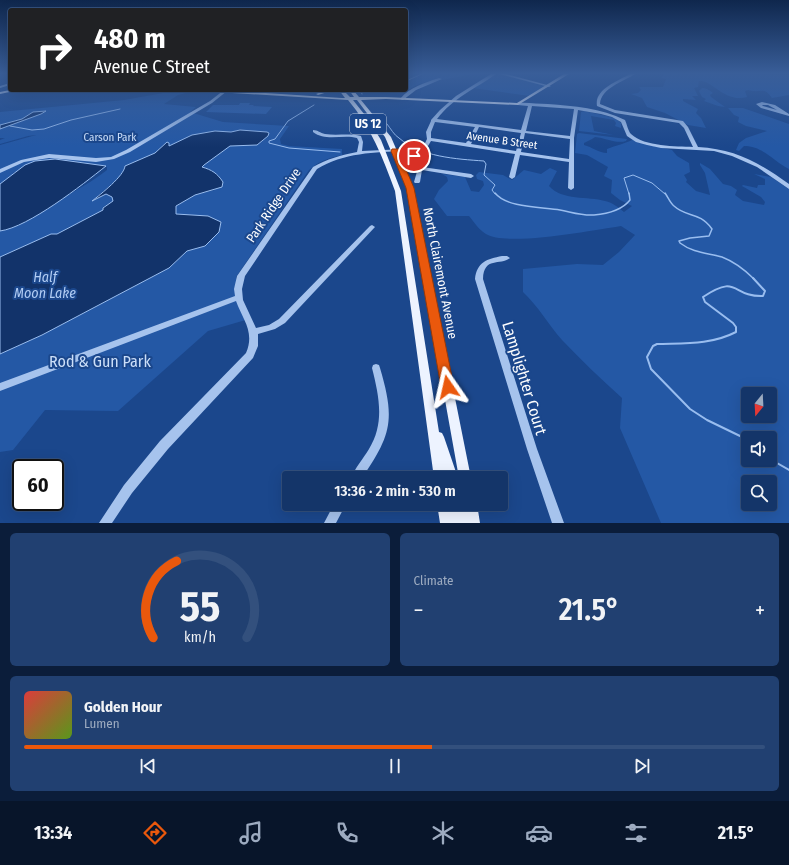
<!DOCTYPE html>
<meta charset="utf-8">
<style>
:root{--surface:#143569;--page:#214071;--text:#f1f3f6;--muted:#9dabc0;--line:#33507d;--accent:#ea580c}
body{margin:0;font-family:"Fira Sans Condensed",sans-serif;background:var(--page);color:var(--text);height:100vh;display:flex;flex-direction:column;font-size:15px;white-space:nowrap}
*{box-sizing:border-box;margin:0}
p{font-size:13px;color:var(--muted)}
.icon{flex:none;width:22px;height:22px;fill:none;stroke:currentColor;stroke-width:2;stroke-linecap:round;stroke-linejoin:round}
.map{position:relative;height:523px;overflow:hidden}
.drawer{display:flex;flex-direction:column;gap:10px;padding:10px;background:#0b1d3a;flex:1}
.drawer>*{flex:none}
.hud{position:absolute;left:8px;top:8px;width:400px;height:84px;border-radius:4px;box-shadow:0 4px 16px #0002,0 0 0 1px var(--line);background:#202124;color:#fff;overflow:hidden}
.needle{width:26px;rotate:198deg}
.fabs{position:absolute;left:741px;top:387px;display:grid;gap:8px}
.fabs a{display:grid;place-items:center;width:36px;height:36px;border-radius:4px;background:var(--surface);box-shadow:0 4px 16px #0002,0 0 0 1px var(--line);font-size:20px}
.speed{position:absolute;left:12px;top:459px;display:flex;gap:8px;font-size:20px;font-weight:700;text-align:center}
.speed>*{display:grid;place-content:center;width:52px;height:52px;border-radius:50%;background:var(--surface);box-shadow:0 4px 16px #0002,0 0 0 1px var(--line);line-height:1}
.speed .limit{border:2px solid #111;border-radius:6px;background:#fff;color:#111}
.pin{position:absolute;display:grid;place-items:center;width:34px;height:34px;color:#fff;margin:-17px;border:2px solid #fff;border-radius:50%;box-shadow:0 1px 4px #0007}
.me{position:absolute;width:44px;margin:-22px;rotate:349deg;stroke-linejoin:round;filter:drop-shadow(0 0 3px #0008)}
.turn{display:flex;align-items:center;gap:14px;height:84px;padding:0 20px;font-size:18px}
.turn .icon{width:52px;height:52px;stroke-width:2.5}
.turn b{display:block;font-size:28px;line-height:34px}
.big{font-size:30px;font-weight:600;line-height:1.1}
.drawer .card{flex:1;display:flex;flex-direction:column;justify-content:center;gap:6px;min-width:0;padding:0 14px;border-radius:6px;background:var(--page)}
.drawer .dial{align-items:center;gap:0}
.dial svg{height:104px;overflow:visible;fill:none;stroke:var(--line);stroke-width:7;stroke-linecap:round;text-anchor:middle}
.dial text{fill:var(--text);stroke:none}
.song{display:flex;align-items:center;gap:12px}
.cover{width:48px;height:48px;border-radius:6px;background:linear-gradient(135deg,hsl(0 70% 55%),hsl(90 70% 35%))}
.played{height:4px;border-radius:2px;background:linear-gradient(90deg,var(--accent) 55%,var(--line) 55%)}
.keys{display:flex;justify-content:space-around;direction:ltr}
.heat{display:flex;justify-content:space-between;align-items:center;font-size:22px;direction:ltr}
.drawer .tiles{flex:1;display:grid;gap:10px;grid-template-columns:1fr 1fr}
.card:last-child{grid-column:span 2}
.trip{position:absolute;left:282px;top:471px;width:226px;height:40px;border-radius:4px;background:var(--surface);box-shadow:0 4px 16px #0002,0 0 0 1px var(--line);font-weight:600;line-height:40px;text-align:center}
.dock{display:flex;height:64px;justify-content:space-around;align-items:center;background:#08152a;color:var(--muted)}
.dock .icon{width:28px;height:28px}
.dock .on{color:var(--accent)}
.dock b{font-size:18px;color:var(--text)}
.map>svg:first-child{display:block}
.green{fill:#2458a5;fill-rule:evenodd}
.water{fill:#12336a;stroke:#99bdef}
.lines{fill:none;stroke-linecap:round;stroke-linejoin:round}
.stream-far2{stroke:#99bdef;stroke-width:1}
.stream-far1{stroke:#99bdef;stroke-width:1.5}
.stream{stroke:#99bdef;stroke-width:2}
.building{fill:#2a5daa}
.minor{fill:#a6c3ed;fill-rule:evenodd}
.major{fill:#edf3ff;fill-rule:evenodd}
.route{fill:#ea580c;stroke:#983908}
.labels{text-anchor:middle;stroke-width:4;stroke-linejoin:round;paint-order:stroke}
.far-park-label{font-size:11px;fill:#ccdff9;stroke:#1b478c}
.far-street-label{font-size:11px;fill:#fff;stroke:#1b478c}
.shield{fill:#1b478c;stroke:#bbc8dc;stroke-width:1}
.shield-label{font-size:12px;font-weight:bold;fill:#fff}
.street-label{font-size:13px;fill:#fff;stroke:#1b478c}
.water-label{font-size:14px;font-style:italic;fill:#b2cdf4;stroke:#1b478c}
.near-park-label{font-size:16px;fill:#ccdff9;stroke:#1b478c}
.near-street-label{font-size:16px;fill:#fff;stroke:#1b478c}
</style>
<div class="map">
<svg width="789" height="523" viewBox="0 0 789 523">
<rect width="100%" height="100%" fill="#1b478c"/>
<!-- green -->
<path class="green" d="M 406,74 L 481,74 L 468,75 L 442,80 L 439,78 L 417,85 L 406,91 L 383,90 L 406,90 Z
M 494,74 L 501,74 L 549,86 L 530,96 L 473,88 Z
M 664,74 L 789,75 L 789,95 L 772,98 C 764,87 763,92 753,91 C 745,91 752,89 745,91 L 747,97 C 724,103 712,79 699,81 L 698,87 L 694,88 L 698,96 L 692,96 L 696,100 L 683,99 L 683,101 L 698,109 L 696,113 L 701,118 L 706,128 L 688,125 L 665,113 L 647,107 L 642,98 L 631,94 L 638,93 L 641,90 L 639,87 L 663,87 L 666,79 L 661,78 Z
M 702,88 C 706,88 710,90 713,93 L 710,95 L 711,97 L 725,107 L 718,106 L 704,101 L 706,99 L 702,97 L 699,91 Z
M 175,91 L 194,91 L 178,95 L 164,104 L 196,107 L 190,112 L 223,122 L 289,126 L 280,139 L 281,144 L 289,146 L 342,149 L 342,155 C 329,158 319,161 309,170 L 236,277 L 238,289 L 249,319 L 208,331 L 118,411 L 45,410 L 13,450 L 0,452 L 0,354 L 42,335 L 169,268 L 187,251 L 205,246 L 191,216 L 176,214 L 176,206 L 195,195 L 215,190 L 213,171 L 201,167 L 204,165 L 230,146 L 257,145 L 268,136 L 267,132 L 240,130 L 231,132 L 215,131 L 192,135 L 169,147 L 164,144 L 155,153 L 125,166 L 121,176 L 93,200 L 106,194 L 112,197 L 113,201 L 103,207 L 103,210 L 57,234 L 51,234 L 0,257 L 0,231 C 22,228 40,210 60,200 C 76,190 92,182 107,170 L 107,167 L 80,162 L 14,172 L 10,177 L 0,184 L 0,145 L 36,135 L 28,136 L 0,144 L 0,140 L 5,138 L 0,138 L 0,129 L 46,111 L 33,112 L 22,119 L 0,125 L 0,112 L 124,100 Z
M 728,108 L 743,108 L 789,124 L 789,169 C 773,161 763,146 744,146 L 739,151 L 736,150 L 739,143 L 746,138 L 767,131 L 746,126 L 738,122 L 739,117 L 734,115 Z
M 584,111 L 615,118 L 621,123 L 621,128 L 615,126 L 616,123 L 614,120 L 591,116 L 594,131 L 614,135 L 579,131 L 581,112 Z
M 579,133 L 627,139 L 626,141 C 616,144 606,138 595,137 L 592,139 L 584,143 L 584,145 C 592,147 599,153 607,153 L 607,149 C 616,145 625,144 634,139 L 645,144 L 672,150 L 677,156 L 689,163 L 690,172 L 684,175 L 687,180 L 686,182 L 696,191 L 710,195 L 705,173 L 700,165 L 700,163 L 710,169 L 723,184 L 731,186 L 737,190 L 735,195 L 743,201 L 764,205 L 765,202 L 761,197 L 742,186 L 743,185 L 757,188 L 758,185 L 765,185 L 765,179 L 754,174 L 771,177 L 789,189 L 789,523 L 661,523 L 620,428 L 622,398 C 601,379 581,360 562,340 C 548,324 538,306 523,292 L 523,269 L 577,264 L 603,265 L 619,252 L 635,235 L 621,226 C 594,230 507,247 486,234 C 479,230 474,222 469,216 L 447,216 L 434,199 L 439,190 L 448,181 L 447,177 L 442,174 L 465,177 L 471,191 L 479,192 L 484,185 L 483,181 L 477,179 L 476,175 L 479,172 L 503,175 L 512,180 L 524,170 L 541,174 L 550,168 L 557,171 L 549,186 C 562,201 588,196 605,201 C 613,203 618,207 624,212 L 632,206 L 620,200 L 611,193 L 612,180 L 604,176 L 608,167 L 587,155 L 575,153 L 577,134 ZM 748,394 L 770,394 L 770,416 L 748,416 ZM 748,438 L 770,438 L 770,460 L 748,460 ZM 748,482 L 770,482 L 770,504 L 748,504 Z"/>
<!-- water -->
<path class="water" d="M 46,111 L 41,114 L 0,129 L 0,125 L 22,119 L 33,112 Z
M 240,130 L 267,132 L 269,133 L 268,136 L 257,145 L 230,146 L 204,165 L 202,167 C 212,170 217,173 223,182 L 222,187 L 195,195 L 176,206 L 176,214 L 208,216 L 221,222 L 219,232 L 205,246 L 187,251 L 169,268 L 42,335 L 0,354 L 0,257 L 51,234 L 57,234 L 103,210 L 103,208 L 113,201 L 112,197 L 106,194 L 92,201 C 101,194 124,176 125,166 L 155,153 L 167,142 L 169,143 L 169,146 L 192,135 L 215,131 L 231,132 Z
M 55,159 L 106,166 C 82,185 29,227 0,231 L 0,184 L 25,165 L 35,161 Z"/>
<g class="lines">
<!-- stream-far2 -->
<path class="stream-far2" d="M 406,81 L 422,74
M 361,90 L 362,94
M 314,105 L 288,121 L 275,139 L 269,141 L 269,143 L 289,148 L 340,152
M 387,124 C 391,129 394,135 399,138 C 421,157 456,159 484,161 L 486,164 L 484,175 L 495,185 L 492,190 L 495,194
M 10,126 L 32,130 L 44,129 L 71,120 L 120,109
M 629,194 L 624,178 L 633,175 L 652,183 L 665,194"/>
<!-- stream-far1 -->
<path class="stream-far1" d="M 495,193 C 507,208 541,207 560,210 C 571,212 582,216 594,215 C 606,214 622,210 630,200 L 629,193
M 665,193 C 668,197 670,203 674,206 C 687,218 699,211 712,229 L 709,236 L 690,238 L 679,241 L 680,243 C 693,253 708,253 722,257 C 735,262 745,270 754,279"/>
<!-- stream -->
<path class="stream" d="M 748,442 L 740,436 L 707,420 L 690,409 L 651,369 L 647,357 L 653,346 L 657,344 C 684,343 711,345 736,332 L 736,327 L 733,323 L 705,302 L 703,297 C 739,273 731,297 763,296 L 765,291 L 753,278
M 770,459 L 789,470"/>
</g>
<!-- building -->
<path class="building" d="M 240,103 L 250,103 L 249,105 L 254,105 L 253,106 L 272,107 L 266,114 L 206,112 L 213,105 L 239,105 Z"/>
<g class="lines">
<!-- minor -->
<path class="minor" d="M 491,74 L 496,74 C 475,89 453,98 437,119 L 521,130 L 528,106 L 518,105 L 517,105 L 517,103 C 527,102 538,104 548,104 C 574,106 601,108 625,120 C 627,124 628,131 631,134 C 645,147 676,146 693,147 L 684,128 L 679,123 L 615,113 L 597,106 C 594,89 618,81 630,74 L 635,74 C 623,82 601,88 600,104 L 615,110 L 683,121 L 688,127 L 698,147 C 735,149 760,163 789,184 L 789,189 L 757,167 L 732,156 L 714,151 L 661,148 L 647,145 L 636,142 L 627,136 L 621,122 L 612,117 L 601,114 L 578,110 L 574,138 L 574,188 L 571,190 L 568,188 L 569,162 L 520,155 L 515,177 L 512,179 L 509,177 L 515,154 L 431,141 L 428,146 L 424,146 L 424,145 L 427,139 L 426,132 L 431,121 L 431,120 L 440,110 L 456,96 ZM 532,106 L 574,109 L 570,136 L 526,131 ZM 435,122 L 475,127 L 466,143 L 431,138 L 431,132 ZM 479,127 L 521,133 L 516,151 L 471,144 ZM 525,133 L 570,139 L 569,159 L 521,152 Z
M 499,74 L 506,74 L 551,86 L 549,87 Z
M 439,78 L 442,79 L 416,90 L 403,100 L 400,99 C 410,87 424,83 439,78 Z
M 10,83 L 10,85 L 0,88 L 0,86 Z
M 224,90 L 227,91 L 212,103 L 130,152 L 114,159 L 96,162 L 49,158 L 24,162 L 0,173 L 0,169 L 21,160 L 49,154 L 96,158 L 111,157 L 126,150 L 210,101 Z
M 762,102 L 775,105 L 789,114 L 789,116 L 761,108 L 756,104 ZM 762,105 L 768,105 L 777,110 L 763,106 Z
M 313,130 C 318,130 320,133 325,134 C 337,136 349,133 361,136 L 363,142 L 362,151 L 405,149 L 414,151 L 418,163 L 422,167 L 471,174 L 474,176 L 471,178 L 422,170 L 420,182 L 419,183 L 415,183 L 414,182 L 418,168 L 413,164 L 410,153 L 405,151 C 375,152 343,153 317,169 L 245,276 L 242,289 L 243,300 L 256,328 L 269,325 L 279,319 L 370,226 L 372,225 L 375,227 L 285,323 L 275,329 L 258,334 L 258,346 L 253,358 L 168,449 L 132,493 L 112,523 L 99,523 L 124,485 L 160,441 L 246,353 C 255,332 243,320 236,301 L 0,391 L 0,383 L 235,296 L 234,289 L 237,276 L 313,167 C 327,159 341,155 357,152 L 359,142 L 357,138 C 343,134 326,142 313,132 Z
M 502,256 L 507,256 L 510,258 C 500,266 484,256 483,279 L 537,449 L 564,523 L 552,523 L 527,449 L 475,279 C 477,262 487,259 502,256 Z
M 376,364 L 379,365 L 380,368 C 395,419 392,434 362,478 L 351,478 C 355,468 363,459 369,449 C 385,423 379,396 372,368 L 373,365 Z
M 334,504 L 346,504 L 336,523 L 324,523 Z"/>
<!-- major -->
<path class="major" d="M 564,74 L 569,74 L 518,105 L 386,99 L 361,100 L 391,137 L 413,188 L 471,478 L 459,478 L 407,188 L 385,137 L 357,100 L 353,100 L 368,119 L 381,140 L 401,191 L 439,432 L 442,433 L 444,437 L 458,478 L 434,478 L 395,191 C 383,158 371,127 348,100 L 200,91 L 198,90 L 221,90 L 342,98 L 345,98 L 339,90 L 343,90 L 350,97 L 354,97 L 349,90 L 353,90 L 359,97 L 386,97 L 517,103 Z
M 10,90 L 19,90 L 0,94 L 0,92 Z
M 327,90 L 334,90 L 318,95 L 316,94 Z
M 437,504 L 451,504 L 454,523 L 440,523 Z
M 451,504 L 477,504 L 480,523 L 454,523 Z"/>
</g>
<!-- sky -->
<linearGradient id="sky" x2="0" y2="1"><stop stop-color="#0f274d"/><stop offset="0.5" stop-color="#395e99"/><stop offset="1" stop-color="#395e99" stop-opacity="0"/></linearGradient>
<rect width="789" height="147" fill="url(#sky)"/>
<!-- route -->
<path class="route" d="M 392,149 L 409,149 L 415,151 L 417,156 L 414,158 L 408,153 L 399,153 L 414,188 L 454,387 L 452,390 L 448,392 L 443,390 L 441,387 L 406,188 L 391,151 Z"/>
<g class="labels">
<!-- far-park labels -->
<g class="far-park-label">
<text x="110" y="141">Carson Park</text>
</g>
<!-- far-street labels -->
<g class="far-street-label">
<text transform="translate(502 140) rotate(8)" y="4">Avenue B Street</text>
</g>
<!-- shield labels -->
<rect class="shield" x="350" y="114" width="36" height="20" rx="3"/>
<g class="shield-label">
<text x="368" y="128">US 12</text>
</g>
<!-- street labels -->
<g class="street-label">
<text transform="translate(273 205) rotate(-56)" y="5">Park Ridge Drive</text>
<text transform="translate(441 273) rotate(79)" y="5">North Clairemont Avenue</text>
</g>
<!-- water labels -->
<g class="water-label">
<text x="45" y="282">Half<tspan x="45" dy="16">Moon Lake</tspan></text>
</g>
<!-- near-park labels -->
<g class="near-park-label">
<text x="100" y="367">Rod &amp; Gun Park</text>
</g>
<!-- near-street labels -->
<g class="near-street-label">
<text transform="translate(525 378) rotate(73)" y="6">Lamplighter Court</text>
</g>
</g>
</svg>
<div class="fabs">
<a><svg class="needle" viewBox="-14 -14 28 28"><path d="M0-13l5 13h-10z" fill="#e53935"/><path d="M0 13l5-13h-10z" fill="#9dabc0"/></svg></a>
<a><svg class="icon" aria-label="sound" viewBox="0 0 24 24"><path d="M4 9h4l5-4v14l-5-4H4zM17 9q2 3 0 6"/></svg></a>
<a><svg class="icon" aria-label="search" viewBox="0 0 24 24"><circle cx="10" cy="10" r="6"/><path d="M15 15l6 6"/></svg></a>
</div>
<div class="speed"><div class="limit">60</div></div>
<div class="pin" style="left:414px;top:156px;background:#d93025"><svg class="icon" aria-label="arrive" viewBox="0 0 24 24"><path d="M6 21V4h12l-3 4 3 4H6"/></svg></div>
<svg class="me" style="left:448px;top:387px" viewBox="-20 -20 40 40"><path d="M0-17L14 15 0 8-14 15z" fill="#ea580c" stroke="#fff" stroke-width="4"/></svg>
<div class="trip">13:36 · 2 min · 530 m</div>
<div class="hud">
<div class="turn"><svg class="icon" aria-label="right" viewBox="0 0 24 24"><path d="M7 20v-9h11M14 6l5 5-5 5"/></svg><div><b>480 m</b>Avenue C Street</div></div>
</div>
</div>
<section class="drawer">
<div class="tiles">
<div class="card dial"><svg viewBox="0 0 100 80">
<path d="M14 69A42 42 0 1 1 86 69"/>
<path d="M14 69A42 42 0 0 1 32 10" stroke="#ea580c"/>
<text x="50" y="56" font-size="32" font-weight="700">55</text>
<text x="50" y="72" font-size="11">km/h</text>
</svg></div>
<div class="card"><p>Climate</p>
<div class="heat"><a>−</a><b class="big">21.5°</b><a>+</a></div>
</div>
<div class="card">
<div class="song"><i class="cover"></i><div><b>Golden Hour</b><p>Lumen</p></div></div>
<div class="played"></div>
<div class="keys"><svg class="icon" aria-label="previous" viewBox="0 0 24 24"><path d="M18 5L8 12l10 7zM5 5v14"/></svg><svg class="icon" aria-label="pause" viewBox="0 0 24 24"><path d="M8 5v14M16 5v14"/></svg><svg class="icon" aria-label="next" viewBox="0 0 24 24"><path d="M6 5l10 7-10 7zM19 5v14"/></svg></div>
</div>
</div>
</section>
<nav class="dock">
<b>13:34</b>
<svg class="icon on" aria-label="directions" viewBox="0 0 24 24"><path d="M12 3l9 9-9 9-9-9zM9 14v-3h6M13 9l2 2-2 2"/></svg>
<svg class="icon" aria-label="music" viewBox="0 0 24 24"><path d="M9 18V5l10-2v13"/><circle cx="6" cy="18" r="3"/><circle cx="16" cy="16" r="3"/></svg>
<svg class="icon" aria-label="phone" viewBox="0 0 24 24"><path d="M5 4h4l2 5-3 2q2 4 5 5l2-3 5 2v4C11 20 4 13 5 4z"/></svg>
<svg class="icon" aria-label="climate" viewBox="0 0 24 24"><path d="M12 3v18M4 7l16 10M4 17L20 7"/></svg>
<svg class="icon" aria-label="car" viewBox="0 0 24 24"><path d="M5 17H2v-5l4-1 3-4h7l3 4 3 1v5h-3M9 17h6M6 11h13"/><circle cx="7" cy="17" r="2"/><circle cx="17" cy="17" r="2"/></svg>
<svg class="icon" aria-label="filters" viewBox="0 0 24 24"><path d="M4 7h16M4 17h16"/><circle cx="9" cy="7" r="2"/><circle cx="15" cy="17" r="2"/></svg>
<b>21.5°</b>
</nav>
